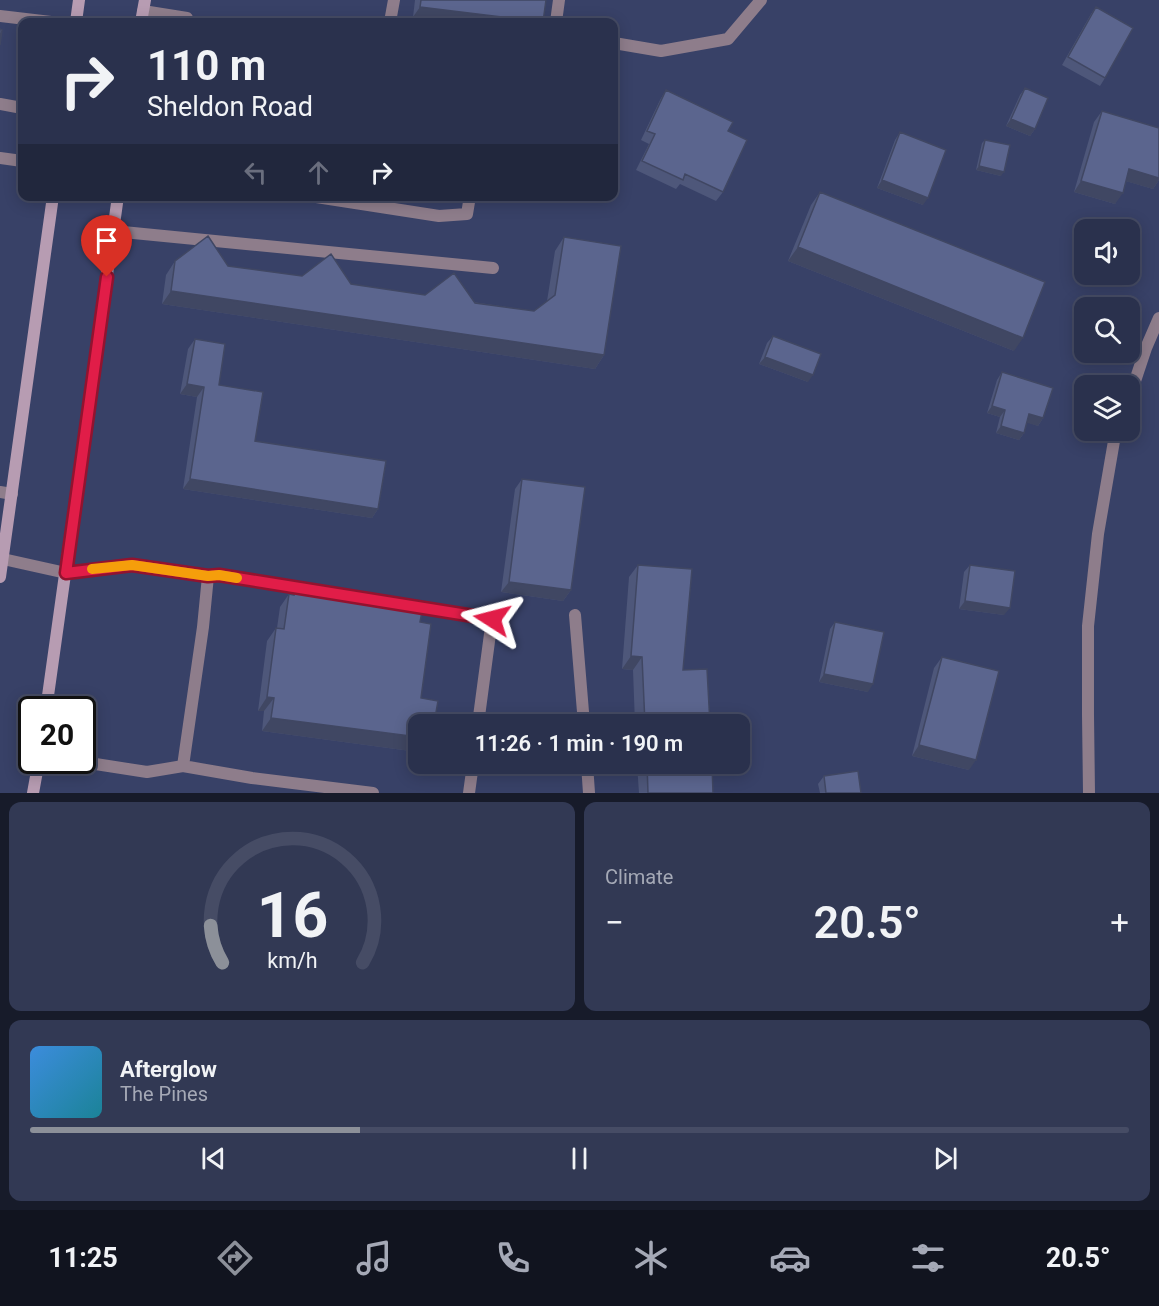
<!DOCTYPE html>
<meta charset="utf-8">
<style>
:root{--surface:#2a314d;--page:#323954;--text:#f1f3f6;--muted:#a5a9b6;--line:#464c65;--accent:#8c9099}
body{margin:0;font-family:Roboto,sans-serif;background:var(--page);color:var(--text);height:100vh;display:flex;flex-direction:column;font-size:22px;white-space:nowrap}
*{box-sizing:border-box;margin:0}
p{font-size:20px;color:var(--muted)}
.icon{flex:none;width:33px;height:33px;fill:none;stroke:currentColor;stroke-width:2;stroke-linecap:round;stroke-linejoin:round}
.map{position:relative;height:793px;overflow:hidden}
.sheet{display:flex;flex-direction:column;gap:9px;padding:9px;background:#171b2a;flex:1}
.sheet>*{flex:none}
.top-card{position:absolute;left:18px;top:18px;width:600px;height:183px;border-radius:12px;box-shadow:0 3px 15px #0003,0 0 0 2px var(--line);background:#2a314d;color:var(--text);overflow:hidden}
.buttons{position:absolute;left:1074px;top:219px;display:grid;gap:12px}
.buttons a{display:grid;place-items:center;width:66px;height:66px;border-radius:12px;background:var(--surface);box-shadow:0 3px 15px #0003,0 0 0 2px var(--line);font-size:30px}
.speed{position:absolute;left:18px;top:696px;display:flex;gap:12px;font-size:30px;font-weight:700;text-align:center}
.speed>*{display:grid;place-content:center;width:78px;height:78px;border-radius:50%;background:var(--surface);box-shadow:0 3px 15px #0003,0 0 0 2px var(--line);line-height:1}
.speed .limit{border:3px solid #111;border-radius:9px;background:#fff;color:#111}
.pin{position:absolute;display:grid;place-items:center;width:51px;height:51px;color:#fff;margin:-62px -26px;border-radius:50% 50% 50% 0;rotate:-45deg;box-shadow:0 0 6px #0007}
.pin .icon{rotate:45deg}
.me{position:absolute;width:66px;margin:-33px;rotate:279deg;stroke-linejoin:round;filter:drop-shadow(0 0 4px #0008)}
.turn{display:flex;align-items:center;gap:21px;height:126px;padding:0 30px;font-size:27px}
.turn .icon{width:78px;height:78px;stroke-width:2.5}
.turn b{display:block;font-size:42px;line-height:51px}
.lanes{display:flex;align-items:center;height:57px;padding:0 30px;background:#0003;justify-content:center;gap:30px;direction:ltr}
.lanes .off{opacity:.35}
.big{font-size:45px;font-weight:600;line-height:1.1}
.sheet .tile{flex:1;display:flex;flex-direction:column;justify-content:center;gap:9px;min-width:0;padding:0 21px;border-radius:12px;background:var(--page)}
.sheet .dial{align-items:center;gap:0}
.dial svg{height:156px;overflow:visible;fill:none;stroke:var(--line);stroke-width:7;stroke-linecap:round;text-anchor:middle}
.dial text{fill:var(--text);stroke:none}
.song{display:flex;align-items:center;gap:18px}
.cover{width:72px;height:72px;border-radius:9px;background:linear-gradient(135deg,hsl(210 70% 55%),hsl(190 70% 35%))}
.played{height:6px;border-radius:3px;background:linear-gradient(90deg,var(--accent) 30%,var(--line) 30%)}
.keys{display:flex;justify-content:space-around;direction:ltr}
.heat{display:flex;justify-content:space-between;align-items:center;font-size:33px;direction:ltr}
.sheet .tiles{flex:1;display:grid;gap:9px;grid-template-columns:1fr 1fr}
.tile:last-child{grid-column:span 2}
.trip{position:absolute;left:408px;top:714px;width:342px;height:60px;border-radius:12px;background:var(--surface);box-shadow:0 3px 15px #0003,0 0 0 2px var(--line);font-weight:600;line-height:60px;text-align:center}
.tabs{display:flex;height:96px;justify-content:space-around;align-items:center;background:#11141f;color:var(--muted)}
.tabs .icon{width:42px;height:42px}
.tabs .active{color:var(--accent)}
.tabs b{font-size:27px;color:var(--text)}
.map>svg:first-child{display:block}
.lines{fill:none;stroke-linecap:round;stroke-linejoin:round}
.service{stroke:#8e7d8b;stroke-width:12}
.minor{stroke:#8e7d8b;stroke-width:12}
.secondary{stroke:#b79cb2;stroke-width:12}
.wall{fill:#4e577a}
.shaded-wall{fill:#404763}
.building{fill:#5b658e;stroke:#404763;stroke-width:1.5}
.route-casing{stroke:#92132f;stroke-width:15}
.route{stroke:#e11d48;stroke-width:10}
.slow{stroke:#f59e0b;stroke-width:10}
</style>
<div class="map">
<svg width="1159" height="793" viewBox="0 0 1159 793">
<rect width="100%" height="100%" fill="#384167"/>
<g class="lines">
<!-- service -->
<path class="service" d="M 143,11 L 187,18
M 0,16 L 51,22
M 390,22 L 394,0
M 556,22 L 559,0
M 614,43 L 661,51 L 728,39 L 761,0
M 0,104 L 22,108
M 0,158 L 22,161
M 310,196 L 439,216 L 467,214 L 470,196
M 113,231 L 493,268
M 0,492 L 12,494
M 3,559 L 66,573 L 132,565 L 208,576 L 219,575 L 492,619 L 478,724
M 575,615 L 584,724
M 70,760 L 147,772 L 183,766 L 252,778 L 373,793
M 587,764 L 589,793
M 183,766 L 203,627 L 208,576
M 469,793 L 473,764"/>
<!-- minor -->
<path class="minor" d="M 1130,396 L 1146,348 L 1159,318
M 1089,793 L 1088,715 L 1088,626 L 1098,534 L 1114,441 L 1118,430"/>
<!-- secondary -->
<path class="secondary" d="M 76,22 L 79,0
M 141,22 L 145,0
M 0,577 L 53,196
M 46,710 L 118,196
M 33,793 L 39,760"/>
</g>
<!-- wall -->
<path class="wall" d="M 415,0 L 546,0 L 413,17 Z
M 1096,7 L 1105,78 L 1100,86 L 1062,65 L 1091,14 Z
M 1025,88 L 1035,129 L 1030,136 L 1006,126 L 1020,95 Z
M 666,90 L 728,131 L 723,192 L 716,201 L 680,184 L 676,189 L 636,170 L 649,144 L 641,140 L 660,100 Z
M 1102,111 L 1159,128 L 1159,180 L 1153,189 L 1126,181 L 1115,204 L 1074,192 L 1094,122 Z
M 900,132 L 923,205 L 877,188 L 895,140 Z
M 985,140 L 1001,176 L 976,170 L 982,143 Z
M 820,192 L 1014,351 L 788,261 L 811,205 Z
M 564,237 L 604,355 L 595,369 L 162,304 L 166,275 L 175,261 L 228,266 L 534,311 L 547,301 L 555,251 Z
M 773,336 L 808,382 L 759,364 L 767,343 Z
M 195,339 L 219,385 L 255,441 L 378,509 L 372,518 L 183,489 L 197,397 L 180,394 L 188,349 Z
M 1002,372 L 1043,418 L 1038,426 L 1027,422 L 1024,433 L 1019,440 L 996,433 L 1000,417 L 987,413 L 997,380 Z
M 522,479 L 571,590 L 563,601 L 501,592 L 515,489 Z
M 638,565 L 683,670 L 710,724 L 635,724 L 633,670 L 622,669 L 629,577 Z
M 970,565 L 1004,615 L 959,609 L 964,572 Z
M 294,592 L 406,610 L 420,622 L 421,698 L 418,724 L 418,752 L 262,731 L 264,711 L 258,711 L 267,641 L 276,628 L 277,628 L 280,607 L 289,594 L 292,595 Z
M 835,622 L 868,692 L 819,682 L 830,629 Z
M 942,657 L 969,770 L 912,756 L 934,668 Z
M 637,764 L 712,764 L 713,793 L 639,793 Z
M 824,776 L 861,793 L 820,793 L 818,784 Z"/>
<!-- shaded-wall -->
<path class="shaded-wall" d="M 420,7 L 540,22 L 453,22 L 413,17 Z
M 1011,119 L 1035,129 L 1030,136 L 1006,126 Z
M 979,166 L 1004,172 L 1001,176 L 976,170 Z
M 1129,169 L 1159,178 L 1159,180 L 1153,189 L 1122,180 Z
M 882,180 L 928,198 L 923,205 L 877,188 Z
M 1081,181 L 1123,193 L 1115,204 L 1074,192 Z
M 798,247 L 1023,338 L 1014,351 L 788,261 Z
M 171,291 L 604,355 L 595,369 L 162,304 Z
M 765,357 L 813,375 L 808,382 L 759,364 Z
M 187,384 L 204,387 L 197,397 L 180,394 Z
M 992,406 L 1005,410 L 1000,417 L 987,413 Z
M 1029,414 L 1043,418 L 1038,426 L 1024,422 Z
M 1001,426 L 1024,433 L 1019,440 L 996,433 Z
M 190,479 L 378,509 L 372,518 L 183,489 Z
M 509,582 L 571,590 L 563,601 L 501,592 Z
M 965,601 L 1010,608 L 1004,615 L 959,609 Z
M 631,656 L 642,657 L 633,670 L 622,669 Z
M 824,674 L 873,684 L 868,692 L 819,682 Z
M 267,697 L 274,698 L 264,711 L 258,711 Z
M 271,718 L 418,737 L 418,752 L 262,731 Z
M 919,745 L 976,760 L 969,770 L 912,756 Z"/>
<!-- building -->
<path class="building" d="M 421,0 L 546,0 L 543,22 L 420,7 Z
M 1096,7 L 1133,28 L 1105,78 L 1068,57 Z
M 0,29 L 2,30 L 0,45 Z
M 1025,88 L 1048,98 L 1035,129 L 1011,119 Z
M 666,90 L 733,122 L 728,131 L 747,140 L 723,192 L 685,174 L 683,180 L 642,161 L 655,134 L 647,131 Z
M 1102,111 L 1159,128 L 1159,178 L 1129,169 L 1123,193 L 1081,181 Z
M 900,132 L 946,150 L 928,198 L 882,180 Z
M 985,140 L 1010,145 L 1004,172 L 979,166 Z
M 820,192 L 1045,282 L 1023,338 L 798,247 Z
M 208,236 L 228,266 L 302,276 L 331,254 L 351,284 L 425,295 L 454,273 L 475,303 L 534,311 L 555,295 L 564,237 L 621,246 L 604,355 L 171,291 L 175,261 Z
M 773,336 L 821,354 L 813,375 L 765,357 Z
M 195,339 L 225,344 L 219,385 L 263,392 L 255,441 L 386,461 L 378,509 L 190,479 L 204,387 L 187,384 Z
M 1002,372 L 1053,388 L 1043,418 L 1029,414 L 1024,433 L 1001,426 L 1005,410 L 992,406 Z
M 522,479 L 585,487 L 571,590 L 509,582 Z
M 638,565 L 692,569 L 683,670 L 707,669 L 710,724 L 645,724 L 642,657 L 631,656 Z
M 970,565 L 1015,571 L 1010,608 L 965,601 Z
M 294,592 L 406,607 L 406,610 L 422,612 L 420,622 L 431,624 L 421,698 L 438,701 L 434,724 L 418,724 L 418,737 L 271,718 L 274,698 L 267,697 L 276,628 L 284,629 L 289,594 L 294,595 Z
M 835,622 L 884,632 L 873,684 L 824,674 Z
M 942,657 L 999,671 L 976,760 L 919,745 Z
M 647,764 L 712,764 L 713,793 L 648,793 Z
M 858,771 L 861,793 L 826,793 L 824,776 Z"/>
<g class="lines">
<!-- route casing -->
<g class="route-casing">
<path id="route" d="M 107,277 L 66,573 L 132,565 L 208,576 L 219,575 L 492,619"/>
</g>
<!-- route -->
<use href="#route" class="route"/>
<!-- slow -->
<path class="slow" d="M 92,569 L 132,565 L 208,576 L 219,575 L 237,578"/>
</g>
</svg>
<div class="buttons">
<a><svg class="icon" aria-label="sound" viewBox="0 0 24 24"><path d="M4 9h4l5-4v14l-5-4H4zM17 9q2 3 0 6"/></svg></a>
<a><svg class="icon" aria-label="search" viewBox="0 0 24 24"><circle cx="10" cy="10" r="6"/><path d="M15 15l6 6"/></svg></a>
<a><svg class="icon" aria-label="layers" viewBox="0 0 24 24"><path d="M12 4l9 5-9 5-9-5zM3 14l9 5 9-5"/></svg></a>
</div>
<div class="speed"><div class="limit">20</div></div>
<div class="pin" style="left:107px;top:277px;background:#d93025"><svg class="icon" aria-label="arrive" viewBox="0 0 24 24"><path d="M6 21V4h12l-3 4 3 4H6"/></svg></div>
<svg class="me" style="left:492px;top:619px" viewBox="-20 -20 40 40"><path d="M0-17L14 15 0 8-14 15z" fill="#e11d48" stroke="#fff" stroke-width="4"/></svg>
<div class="trip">11:26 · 1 min · 190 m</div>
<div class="top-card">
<div class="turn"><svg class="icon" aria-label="right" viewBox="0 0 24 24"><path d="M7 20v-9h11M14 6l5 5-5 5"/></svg><div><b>110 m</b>Sheldon Road</div></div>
<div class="lanes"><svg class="icon off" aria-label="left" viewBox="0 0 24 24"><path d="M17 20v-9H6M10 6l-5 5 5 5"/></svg><svg class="icon off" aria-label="ahead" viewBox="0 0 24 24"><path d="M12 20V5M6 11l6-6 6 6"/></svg><svg class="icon" aria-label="right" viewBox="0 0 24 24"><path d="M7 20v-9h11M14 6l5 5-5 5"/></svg></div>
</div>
</div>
<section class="sheet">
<div class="tiles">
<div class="tile dial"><svg viewBox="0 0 100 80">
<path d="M14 69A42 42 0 1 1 86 69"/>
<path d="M14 69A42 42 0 0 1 8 50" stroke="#8c9099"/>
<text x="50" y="56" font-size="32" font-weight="700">16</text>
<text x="50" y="72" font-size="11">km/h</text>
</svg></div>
<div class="tile"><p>Climate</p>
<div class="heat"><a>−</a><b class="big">20.5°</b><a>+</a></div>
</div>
<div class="tile">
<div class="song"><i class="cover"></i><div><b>Afterglow</b><p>The Pines</p></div></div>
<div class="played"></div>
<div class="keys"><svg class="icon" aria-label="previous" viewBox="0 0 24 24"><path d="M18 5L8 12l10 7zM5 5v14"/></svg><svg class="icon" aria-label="pause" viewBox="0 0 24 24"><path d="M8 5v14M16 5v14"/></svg><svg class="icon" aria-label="next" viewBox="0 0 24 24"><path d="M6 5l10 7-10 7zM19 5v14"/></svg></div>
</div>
</div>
</section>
<nav class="tabs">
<b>11:25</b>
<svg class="icon active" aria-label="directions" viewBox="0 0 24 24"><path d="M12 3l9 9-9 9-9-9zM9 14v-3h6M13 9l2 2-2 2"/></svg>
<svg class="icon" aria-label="music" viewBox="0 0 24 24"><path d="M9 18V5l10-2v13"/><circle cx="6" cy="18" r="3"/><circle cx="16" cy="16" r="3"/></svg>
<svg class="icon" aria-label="phone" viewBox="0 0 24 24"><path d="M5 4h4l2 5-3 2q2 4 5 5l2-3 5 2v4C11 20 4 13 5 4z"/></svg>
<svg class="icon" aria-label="climate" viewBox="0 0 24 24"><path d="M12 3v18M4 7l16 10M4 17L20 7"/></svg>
<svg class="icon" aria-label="car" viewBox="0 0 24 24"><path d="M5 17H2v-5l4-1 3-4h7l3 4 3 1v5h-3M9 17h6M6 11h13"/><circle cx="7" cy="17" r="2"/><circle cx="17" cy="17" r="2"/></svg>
<svg class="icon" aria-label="filters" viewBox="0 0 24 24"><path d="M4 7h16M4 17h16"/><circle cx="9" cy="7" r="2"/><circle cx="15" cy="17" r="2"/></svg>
<b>20.5°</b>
</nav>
